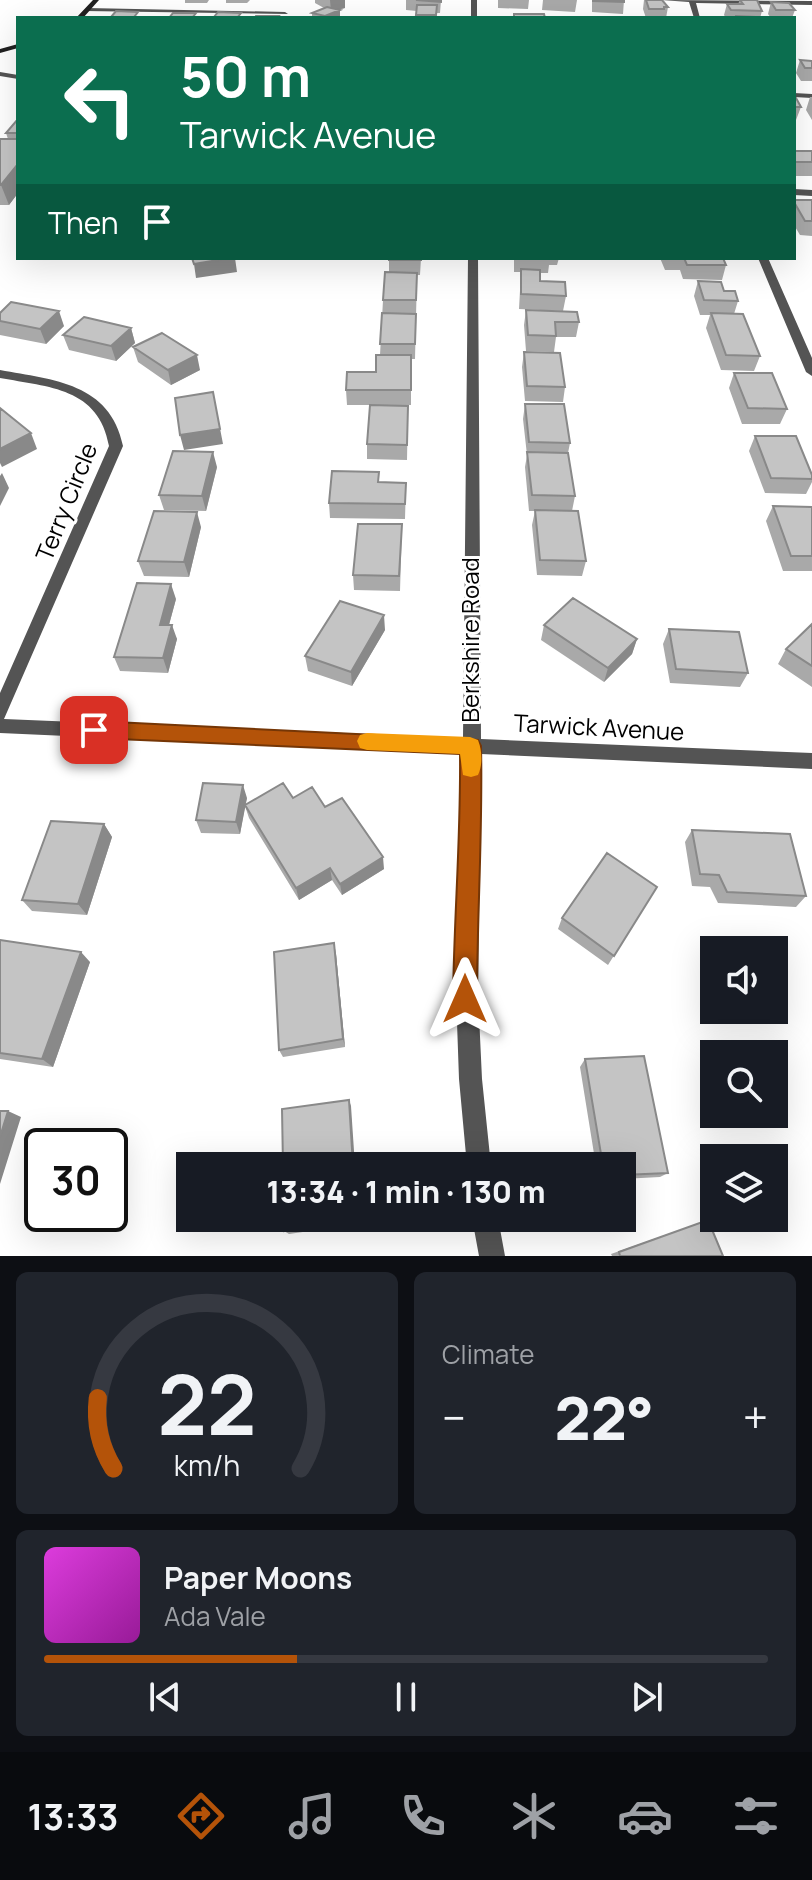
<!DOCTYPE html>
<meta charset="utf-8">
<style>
:root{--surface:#171b24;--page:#20242c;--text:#f1f3f6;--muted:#9ea1a6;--line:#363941;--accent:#b45309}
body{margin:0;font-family:Manrope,sans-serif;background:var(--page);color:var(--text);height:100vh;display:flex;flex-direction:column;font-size:30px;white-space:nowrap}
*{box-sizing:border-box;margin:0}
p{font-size:26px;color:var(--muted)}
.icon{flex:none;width:44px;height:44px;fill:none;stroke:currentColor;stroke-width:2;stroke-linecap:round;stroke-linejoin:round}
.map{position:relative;height:1256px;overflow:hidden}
.sheet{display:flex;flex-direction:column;gap:16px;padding:16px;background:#0d0f14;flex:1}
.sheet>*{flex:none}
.hud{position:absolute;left:16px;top:16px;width:780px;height:244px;border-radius:0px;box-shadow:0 8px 32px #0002;background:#0b6e4f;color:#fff;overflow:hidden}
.fabs{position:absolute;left:700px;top:936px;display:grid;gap:16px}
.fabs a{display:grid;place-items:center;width:88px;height:88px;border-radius:0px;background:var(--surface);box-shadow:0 8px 32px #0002;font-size:40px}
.speed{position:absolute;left:24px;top:1128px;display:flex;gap:16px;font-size:40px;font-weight:700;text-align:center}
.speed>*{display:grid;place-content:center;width:104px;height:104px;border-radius:50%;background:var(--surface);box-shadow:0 8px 32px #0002;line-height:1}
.speed .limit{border:4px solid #111;border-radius:12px;background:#fff;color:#111}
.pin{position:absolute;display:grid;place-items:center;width:68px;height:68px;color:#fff;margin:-34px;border-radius:16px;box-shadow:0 4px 12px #0006}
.me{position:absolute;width:88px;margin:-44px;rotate:0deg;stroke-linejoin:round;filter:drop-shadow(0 0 6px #0008)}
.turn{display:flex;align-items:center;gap:28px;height:168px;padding:0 32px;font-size:36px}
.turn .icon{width:104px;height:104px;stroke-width:2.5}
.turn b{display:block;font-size:56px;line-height:68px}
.then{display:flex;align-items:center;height:76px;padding:0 32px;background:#0003;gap:16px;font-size:30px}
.big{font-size:60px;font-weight:800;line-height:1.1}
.sheet .widget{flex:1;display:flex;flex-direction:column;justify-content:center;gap:12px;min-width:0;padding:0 28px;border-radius:12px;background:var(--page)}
.sheet .dial{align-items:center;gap:0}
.dial svg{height:208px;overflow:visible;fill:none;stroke:var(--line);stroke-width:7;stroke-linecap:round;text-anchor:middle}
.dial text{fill:var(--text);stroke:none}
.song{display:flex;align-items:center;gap:24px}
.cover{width:96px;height:96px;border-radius:12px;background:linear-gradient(135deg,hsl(300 70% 55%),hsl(300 70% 35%))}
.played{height:8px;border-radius:4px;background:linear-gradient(90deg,var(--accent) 35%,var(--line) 35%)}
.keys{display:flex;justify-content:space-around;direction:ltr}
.heat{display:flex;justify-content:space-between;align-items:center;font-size:44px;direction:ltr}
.sheet .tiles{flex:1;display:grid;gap:16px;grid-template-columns:1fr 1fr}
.widget:last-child{grid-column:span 2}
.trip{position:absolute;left:176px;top:1152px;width:460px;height:80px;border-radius:0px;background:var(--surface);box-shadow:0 8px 32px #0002;font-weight:800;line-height:80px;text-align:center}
.menu{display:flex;height:128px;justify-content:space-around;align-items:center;background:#090b0e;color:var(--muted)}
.menu .icon{width:56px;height:56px}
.menu .current{color:var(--accent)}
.menu b{font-size:36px;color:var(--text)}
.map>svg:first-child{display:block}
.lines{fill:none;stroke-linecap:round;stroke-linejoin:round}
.street{fill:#545454;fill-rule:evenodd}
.secondary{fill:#212121;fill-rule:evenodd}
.wall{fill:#a9a9a9}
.shaded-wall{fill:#898989}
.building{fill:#c4c4c4;stroke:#898989;stroke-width:2}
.route{fill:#b45309;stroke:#753606;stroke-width:2}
.slow{fill:#f59e0b}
.labels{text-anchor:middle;stroke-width:6;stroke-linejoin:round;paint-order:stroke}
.street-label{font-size:24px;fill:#000;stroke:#fff}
</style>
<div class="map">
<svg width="812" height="1256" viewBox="0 0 812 1256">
<rect width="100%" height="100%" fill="#fff"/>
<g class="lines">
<!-- street -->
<path class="street" d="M 471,0 L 477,0 L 477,18 L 471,18 Z
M 661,0 L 812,1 L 812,5 L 696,3 L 700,18 L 694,18 L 689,2 Z
M 87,8 L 285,12 L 288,14 L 85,11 Z
M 0,72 L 18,75 L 18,79 L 0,76 Z
M 794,93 L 812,94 L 812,98 L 794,97 Z
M 794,189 L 812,190 L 812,196 L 794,195 Z
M 468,258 L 478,258 L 481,739 L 812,753 L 812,769 L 481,754 L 478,994 L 482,1079 L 491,1166 L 467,1166 L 459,1079 L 456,994 L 463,754 L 0,733 L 0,693 L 109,446 C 99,388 49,387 0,378 L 0,370 C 54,380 110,383 123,446 L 4,719 L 463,738 Z
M 758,258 L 768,258 L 812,358 L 812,376 L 806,372 Z
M 472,1218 L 498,1218 L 505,1256 L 479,1256 Z"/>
<!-- secondary -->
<path class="secondary" d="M 93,0 L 99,0 L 83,18 L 76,18 Z
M 18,44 L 18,48 L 0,53 L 0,49 Z"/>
</g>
<!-- wall -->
<path class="wall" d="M 185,0 L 209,0 L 207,3 L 185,3 Z
M 226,0 L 250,0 L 247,3 L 226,3 Z
M 315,0 L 345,0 L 345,8 L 338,10 L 340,10 L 340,18 L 312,18 L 312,13 L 324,8 L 315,3 Z
M 406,0 L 441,0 L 440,13 L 436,13 L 436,18 L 416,18 L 417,11 L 406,10 Z
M 498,0 L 529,0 L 528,9 L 498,8 Z
M 543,0 L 577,0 L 575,12 L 542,10 Z
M 592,0 L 624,0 L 623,14 L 592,12 Z
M 644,0 L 662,0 L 668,7 L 666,18 L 646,18 L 643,9 Z
M 740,0 L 762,11 L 760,18 L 726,18 L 724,15 L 727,4 L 738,4 Z
M 771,2 L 795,10 L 792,18 L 771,18 L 768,14 Z
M 800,60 L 812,61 L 812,81 L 801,81 L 796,73 Z
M 810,97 L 812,97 L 812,120 L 806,110 Z
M 794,98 L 801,107 L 796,120 L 794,120 Z
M 18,119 L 18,193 L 9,205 L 0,205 L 0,139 L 8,139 L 6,133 Z
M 794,151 L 812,151 L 812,176 L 794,176 Z
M 794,200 L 812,200 L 812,236 L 800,235 L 794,225 Z
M 389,258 L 421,258 L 420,275 L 417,275 L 415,359 L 411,359 L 411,405 L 347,405 L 346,390 L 376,372 L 380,355 L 383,300 L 389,272 Z
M 514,258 L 559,258 L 557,265 L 549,265 L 548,273 L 540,273 L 540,281 L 566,296 L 563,311 L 519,309 L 521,272 L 514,272 Z
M 660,258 L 723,258 L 726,265 L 722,280 L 683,279 L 680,270 L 665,270 Z
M 698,281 L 724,291 L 738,301 L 734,314 L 760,356 L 754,371 L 721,370 L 706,328 L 710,315 L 700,315 L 694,296 Z
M 526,310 L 579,322 L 576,337 L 556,337 L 554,352 L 526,351 L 524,325 Z
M 0,313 L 64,326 L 46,344 L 0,335 Z
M 131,328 L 135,343 L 116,361 L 69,350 L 63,335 Z
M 133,347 L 200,370 L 171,385 L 138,362 Z
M 524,352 L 565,387 L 563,402 L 525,401 L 522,367 Z
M 734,373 L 787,409 L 780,424 L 742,424 L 729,388 Z
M 525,404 L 570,443 L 568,453 L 575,496 L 572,511 L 586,561 L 582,576 L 537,575 L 532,525 L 535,511 L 529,511 L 525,467 L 527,455 L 523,419 Z
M 408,406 L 407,460 L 367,459 L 367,444 Z
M 755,436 L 812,475 L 812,482 L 806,494 L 765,493 L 749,451 Z
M 217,467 L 206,511 L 164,510 L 159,495 Z
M 379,472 L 379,482 L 406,483 L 405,519 L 330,518 L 329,503 Z
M 773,506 L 812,507 L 812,571 L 783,571 L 766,521 Z
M 402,524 L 400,591 L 354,590 L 353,575 Z
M 201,527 L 189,577 L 144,576 L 138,561 Z
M 176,599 L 169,625 L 177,639 L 168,673 L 120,671 L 114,657 Z
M 812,624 L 812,687 L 778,664 L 786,649 Z
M 544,625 L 637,639 L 632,654 L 604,682 L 541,640 Z
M 669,629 L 748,673 L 740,687 L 670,683 L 663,644 Z
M 385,630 L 352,686 L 308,671 L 305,656 Z
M 247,798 L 245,805 L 293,798 L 325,807 L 384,869 L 342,895 L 332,880 L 299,900 L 249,818 L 245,806 L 240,834 L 201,833 L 196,820 Z
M 104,824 L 112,837 L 87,915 L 32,911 L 22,900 Z
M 692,830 L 806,896 L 796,907 L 718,903 L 710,887 L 692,886 L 685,842 Z
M 657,887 L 608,965 L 558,929 L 562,918 Z
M 0,940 L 90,962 L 53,1067 L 0,1059 Z
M 336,954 L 345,1047 L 283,1057 L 279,1050 Z
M 585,1059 L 668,1173 L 660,1177 L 622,1179 L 622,1166 L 596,1166 L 580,1067 Z
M 284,1218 L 358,1218 L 358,1224 L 289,1234 L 284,1231 Z
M 708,1220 L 723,1256 L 612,1256 L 611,1254 Z"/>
<!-- shaded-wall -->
<path class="shaded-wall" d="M 330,0 L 345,0 L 345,8 L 331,11 Z
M 340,10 L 340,18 L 325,18 L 325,16 Z
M 18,164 L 18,193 L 9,205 L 1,185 Z
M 230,258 L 235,258 L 237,272 L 196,278 L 194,264 Z
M 59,311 L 64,326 L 46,344 L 40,329 Z
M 131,328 L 135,343 L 116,361 L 111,346 Z
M 197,355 L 200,370 L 171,385 L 168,370 Z
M 213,392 L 223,444 L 184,450 L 180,435 Z
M 31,433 L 37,449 L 2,467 L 0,463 L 0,449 Z
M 213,452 L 217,467 L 206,511 L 202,496 Z
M 2,473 L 9,488 L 0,506 L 0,476 Z
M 197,512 L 201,527 L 189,577 L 184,562 Z
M 171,584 L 176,599 L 165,639 L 160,625 Z
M 384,615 L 385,630 L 352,686 L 351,672 Z
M 172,625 L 177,639 L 168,673 L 163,658 Z
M 637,639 L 632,654 L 604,682 L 608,668 Z
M 243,785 L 247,798 L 240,834 L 236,822 Z
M 104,824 L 112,837 L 87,915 L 78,904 Z
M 383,857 L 384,869 L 342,895 L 340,884 Z
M 330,868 L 332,880 L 299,900 L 296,888 Z
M 334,943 L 336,954 L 345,1047 L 343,1039 Z
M 81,952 L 90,962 L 53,1067 L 42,1059 Z
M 349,1100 L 351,1106 L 355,1166 L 353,1166 Z
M 8,1111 L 21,1117 L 0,1184 L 0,1137 Z"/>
<!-- building -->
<path class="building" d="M 416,0 L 441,0 L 441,2 Z
M 593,0 L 624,0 L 624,2 L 593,1 Z
M 646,0 L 662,0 L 668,7 L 664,7 L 664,9 L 649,9 Z
M 740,0 L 757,0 L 762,11 L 731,10 L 727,4 L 743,4 Z
M 771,2 L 789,3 L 795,10 L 776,10 Z
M 417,5 L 437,5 L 436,15 L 416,15 Z
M 327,7 L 340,10 L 325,16 L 312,13 Z
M 116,11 L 138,12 L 134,17 L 111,17 Z
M 218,12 L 241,13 L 237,18 L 214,17 Z
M 173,13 L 196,13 L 192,18 L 169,18 Z
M 514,14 L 544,14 L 545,18 L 514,18 Z
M 256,16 L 279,16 L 278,18 L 255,18 Z
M 736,16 L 755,17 L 755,18 L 736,18 Z
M 800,60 L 812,61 L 812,68 L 805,68 Z
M 794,98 L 796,98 L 801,107 L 794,107 Z
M 18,119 L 18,133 L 6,133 Z
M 0,139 L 18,139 L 18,164 L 1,185 L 0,185 Z
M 794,151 L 812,151 L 812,162 L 794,162 Z
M 794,200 L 812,200 L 812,221 L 805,221 L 794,202 Z
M 192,258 L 230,258 L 194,264 Z
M 389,258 L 421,258 L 421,260 L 389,260 Z
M 684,258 L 723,258 L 726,265 L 687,265 Z
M 521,269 L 540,270 L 540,281 L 565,282 L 566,296 L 521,294 Z
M 385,272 L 417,273 L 416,300 L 383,300 Z
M 698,281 L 721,282 L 724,291 L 735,291 L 738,301 L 704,300 Z
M 11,302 L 59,311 L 40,329 L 0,321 L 0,313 Z
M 526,310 L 577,312 L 579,322 L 555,322 L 556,336 L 528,335 Z
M 382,313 L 416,314 L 415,344 L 380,344 Z
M 711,313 L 743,314 L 760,356 L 726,355 Z
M 84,317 L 131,328 L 111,346 L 63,335 Z
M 162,333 L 197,355 L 168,370 L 133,347 Z
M 524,352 L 560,353 L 565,387 L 527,386 Z
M 376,355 L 411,355 L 411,390 L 346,390 L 347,372 L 376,372 Z
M 734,373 L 772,373 L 787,409 L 748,408 Z
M 213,392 L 220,429 L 180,435 L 175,398 Z
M 525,404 L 564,404 L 570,443 L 529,442 Z
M 370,405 L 408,406 L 407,445 L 367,444 Z
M 0,408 L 31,433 L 0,449 Z
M 755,436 L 796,436 L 812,475 L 812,479 L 771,478 Z
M 173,451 L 213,452 L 202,496 L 159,495 Z
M 527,452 L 568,453 L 575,496 L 532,495 Z
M 332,471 L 379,472 L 378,482 L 406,483 L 405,504 L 329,503 Z
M 773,506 L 812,507 L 812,556 L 791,556 Z
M 535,510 L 578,511 L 586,561 L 540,560 Z
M 154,511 L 197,512 L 184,562 L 138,561 Z
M 358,524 L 402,524 L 399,576 L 353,575 Z
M 137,583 L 171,584 L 160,625 L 172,625 L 163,658 L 114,657 Z
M 573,598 L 637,639 L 608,668 L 544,625 Z
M 340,601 L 384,615 L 351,672 L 305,656 Z
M 812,624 L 812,666 L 786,649 Z
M 669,629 L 739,632 L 748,673 L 676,669 Z
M 203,783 L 243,785 L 236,822 L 196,820 Z
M 283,783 L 293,798 L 312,787 L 325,807 L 342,798 L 383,857 L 340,884 L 330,868 L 296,888 L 245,805 Z
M 51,821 L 104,824 L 78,904 L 22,900 Z
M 692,830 L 790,834 L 806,896 L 727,892 L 719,875 L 700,874 Z
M 607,853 L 657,887 L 614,956 L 562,918 Z
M 0,940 L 81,952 L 42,1059 L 0,1053 Z
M 334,943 L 343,1039 L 279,1050 L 274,952 Z
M 644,1056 L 668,1173 L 622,1175 L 622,1166 L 603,1166 L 585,1059 Z
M 349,1100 L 353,1166 L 283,1166 L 282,1109 Z
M 0,1111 L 8,1111 L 0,1137 Z
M 284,1218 L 357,1218 L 357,1221 L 284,1231 Z
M 708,1220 L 723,1256 L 620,1256 L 619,1252 Z"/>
<!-- route -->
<path class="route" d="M 94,721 L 478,740 L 481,746 C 483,830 477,914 477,999 L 474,1008 L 465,1011 L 456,1008 L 453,999 C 454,917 461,836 460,754 L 94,738 L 87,736 L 84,730 L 87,724 Z"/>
<!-- slow -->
<path class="slow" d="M 367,733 L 470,737 L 478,740 C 482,750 483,765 478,775 L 471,777 L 463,775 L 460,754 L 367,750 L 360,748 L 357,741 L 360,735 Z"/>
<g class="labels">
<!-- street labels -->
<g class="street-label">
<text transform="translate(67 502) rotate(-68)" y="8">Terry Circle</text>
<text transform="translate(471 640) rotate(-90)" y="8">Berkshire Road</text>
<text transform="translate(599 728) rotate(3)" y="8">Tarwick Avenue</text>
</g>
</g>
</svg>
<div class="fabs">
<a><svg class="icon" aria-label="sound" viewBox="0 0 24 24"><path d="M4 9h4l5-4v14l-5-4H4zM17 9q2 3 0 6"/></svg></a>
<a><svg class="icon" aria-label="search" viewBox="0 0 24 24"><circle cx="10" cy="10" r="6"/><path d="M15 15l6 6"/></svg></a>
<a><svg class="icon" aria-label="layers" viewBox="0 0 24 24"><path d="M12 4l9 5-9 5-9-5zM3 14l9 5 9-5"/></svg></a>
</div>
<div class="speed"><div class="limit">30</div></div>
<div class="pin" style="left:94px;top:730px;background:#d93025"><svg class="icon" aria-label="arrive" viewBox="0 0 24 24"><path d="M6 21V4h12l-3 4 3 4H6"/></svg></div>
<svg class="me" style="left:465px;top:999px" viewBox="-20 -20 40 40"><path d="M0-17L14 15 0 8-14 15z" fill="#b45309" stroke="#fff" stroke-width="4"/></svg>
<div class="trip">13:34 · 1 min · 130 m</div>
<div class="hud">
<div class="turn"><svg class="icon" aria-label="left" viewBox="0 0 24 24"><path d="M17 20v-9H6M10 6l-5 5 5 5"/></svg><div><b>50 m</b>Tarwick Avenue</div></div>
<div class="then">Then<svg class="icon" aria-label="arrive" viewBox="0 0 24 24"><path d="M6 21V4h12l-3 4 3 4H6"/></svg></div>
</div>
</div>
<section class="sheet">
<div class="tiles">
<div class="widget dial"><svg viewBox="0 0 100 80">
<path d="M14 69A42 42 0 1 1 86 69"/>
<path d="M14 69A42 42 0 0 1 8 42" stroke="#b45309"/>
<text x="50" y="56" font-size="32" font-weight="700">22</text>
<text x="50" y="72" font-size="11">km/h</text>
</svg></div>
<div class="widget"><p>Climate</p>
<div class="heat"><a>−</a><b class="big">22°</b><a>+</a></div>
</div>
<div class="widget">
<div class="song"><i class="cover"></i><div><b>Paper Moons</b><p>Ada Vale</p></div></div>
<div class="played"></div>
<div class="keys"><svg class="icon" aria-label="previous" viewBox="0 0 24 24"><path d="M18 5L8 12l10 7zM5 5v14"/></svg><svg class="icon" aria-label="pause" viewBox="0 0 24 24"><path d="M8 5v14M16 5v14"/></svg><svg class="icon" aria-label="next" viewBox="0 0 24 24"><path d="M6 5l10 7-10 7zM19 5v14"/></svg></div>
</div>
</div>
</section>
<nav class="menu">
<b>13:33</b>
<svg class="icon current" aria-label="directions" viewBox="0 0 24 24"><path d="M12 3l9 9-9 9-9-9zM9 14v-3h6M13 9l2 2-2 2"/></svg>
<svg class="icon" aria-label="music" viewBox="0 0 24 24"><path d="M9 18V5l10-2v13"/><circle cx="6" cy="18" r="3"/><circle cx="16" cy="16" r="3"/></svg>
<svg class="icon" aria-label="phone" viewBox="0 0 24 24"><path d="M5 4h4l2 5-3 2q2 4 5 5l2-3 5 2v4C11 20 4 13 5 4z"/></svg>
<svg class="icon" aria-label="climate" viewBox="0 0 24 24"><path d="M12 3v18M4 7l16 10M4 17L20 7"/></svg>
<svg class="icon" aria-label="car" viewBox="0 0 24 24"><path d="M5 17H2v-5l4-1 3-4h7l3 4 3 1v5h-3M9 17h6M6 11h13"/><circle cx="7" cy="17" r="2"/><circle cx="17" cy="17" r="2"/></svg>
<svg class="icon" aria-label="filters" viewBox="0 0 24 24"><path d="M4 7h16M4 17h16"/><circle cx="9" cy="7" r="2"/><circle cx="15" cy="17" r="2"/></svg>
</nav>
